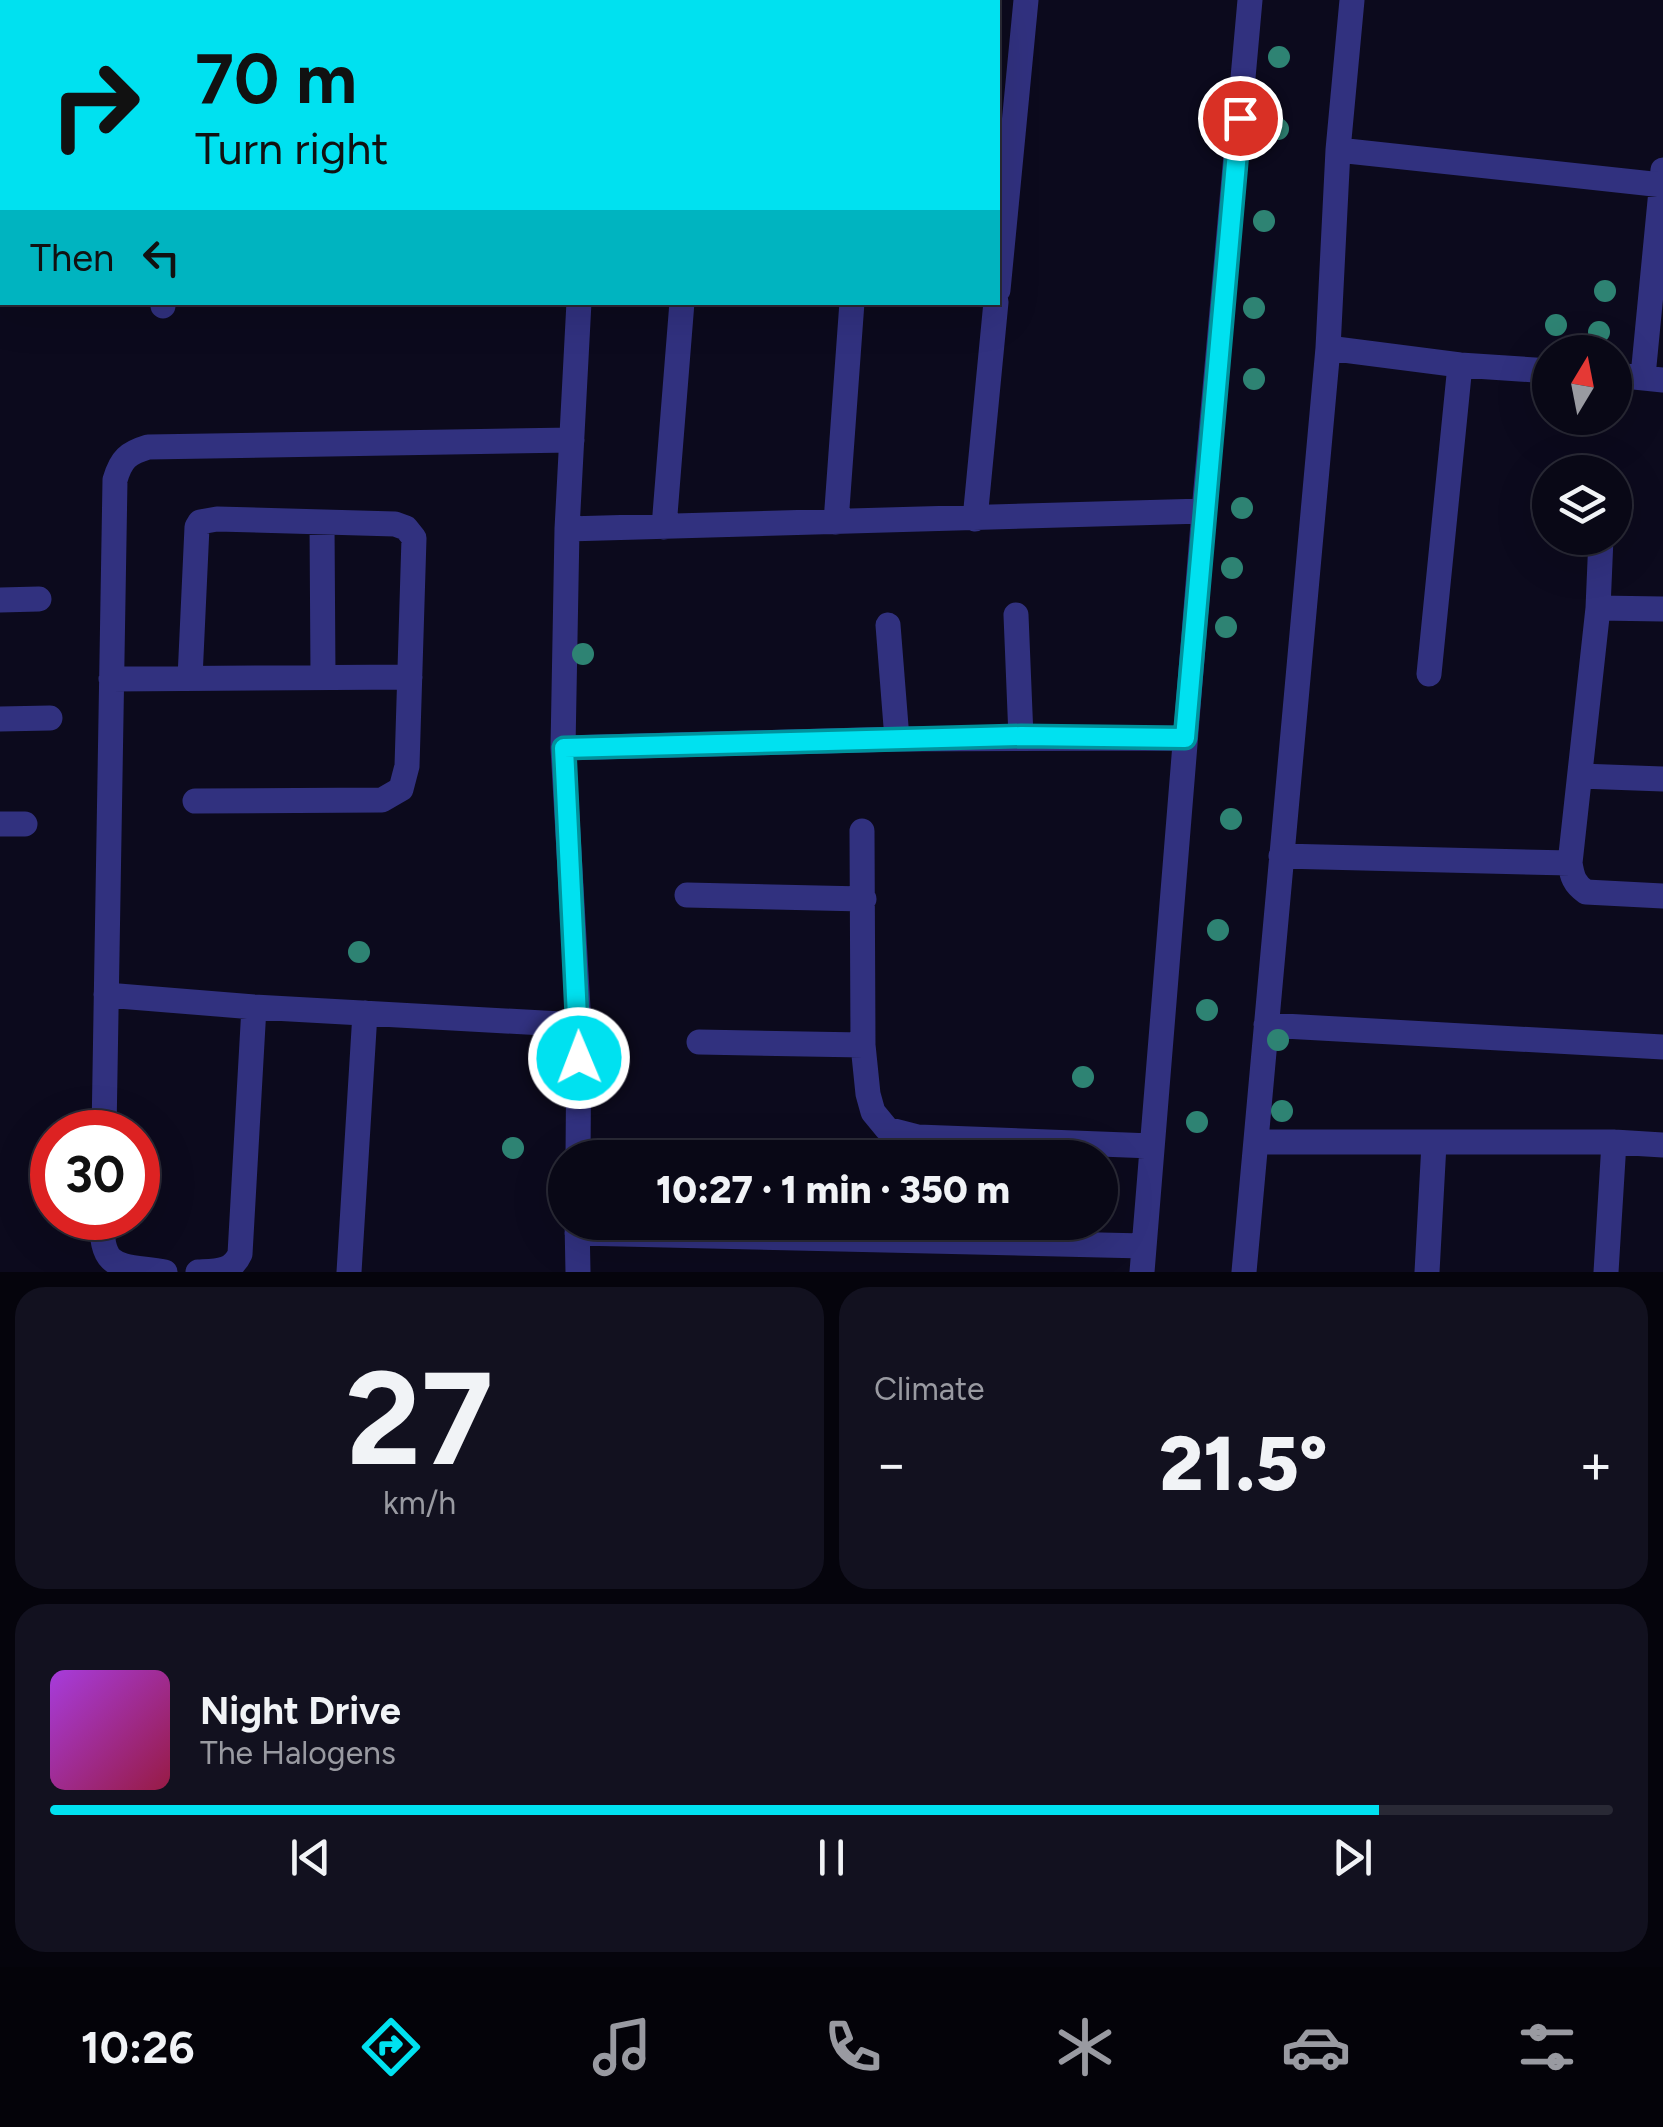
<!DOCTYPE html>
<meta charset="utf-8">
<style>
:root{--surface:#090816;--page:#12111f;--text:#f1f3f6;--muted:#999aa1;--line:#292935;--accent:#00e1f0}
body{margin:0;font-family:Figtree,sans-serif;background:var(--page);color:var(--text);height:100vh;display:flex;flex-direction:column;font-size:38px;white-space:nowrap}
*{box-sizing:border-box;margin:0}
p{font-size:32px;color:var(--muted)}
.icon{flex:none;width:55px;height:55px;fill:none;stroke:currentColor;stroke-width:2;stroke-linecap:round;stroke-linejoin:round}
.map{position:relative;height:1272px;overflow:hidden}
.sheet{display:flex;flex-direction:column;gap:15px;padding:15px;background:#05040c;flex:1}
.sheet>*{flex:none}
.guide{position:absolute;left:0px;top:0px;width:1000px;height:305px;box-shadow:0 10px 40px #0002,0 0 0 2px var(--line);background:#00e1f0;color:#111;overflow:hidden}
.needle{width:65px;rotate:10deg}
.controls{position:absolute;left:1532px;top:335px;display:grid;gap:20px}
.controls a{display:grid;place-items:center;width:100px;height:100px;border-radius:50%;background:var(--surface);box-shadow:0 10px 40px #0002,0 0 0 2px var(--line);font-size:50px}
.speed{position:absolute;left:30px;top:1110px;display:flex;gap:20px;font-size:50px;font-weight:700;text-align:center}
.speed>*{display:grid;place-content:center;width:130px;height:130px;border-radius:50%;background:var(--surface);box-shadow:0 10px 40px #0002,0 0 0 2px var(--line);line-height:1}
.speed .limit{border:15px solid #d22;background:#fff;color:#111}
.pin{position:absolute;display:grid;place-items:center;width:85px;height:85px;color:#fff;margin:-42px;border:5px solid #fff;border-radius:50%;box-shadow:0 2px 10px #0007}
.me{position:absolute;width:110px;margin:-55px;rotate:359deg;stroke-linejoin:round;filter:drop-shadow(0 0 8px #0008)}
.turn{display:flex;align-items:center;gap:35px;height:210px;padding:0 30px;font-size:45px}
.turn .icon{width:130px;height:130px;stroke-width:2.5}
.turn b{display:block;font-size:70px;line-height:85px}
.then{display:flex;align-items:center;height:95px;padding:0 30px;background:#0003;gap:20px;font-size:38px}
.big{font-size:75px;font-weight:800;line-height:1.1}
.sheet .widget{flex:1;display:flex;flex-direction:column;justify-content:center;gap:15px;min-width:0;padding:0 35px;border-radius:30px;background:var(--page)}
.sheet .dial{align-items:center;gap:0}
.dial b{font-size:130px;line-height:1}
.song{display:flex;align-items:center;gap:30px}
.cover{width:120px;height:120px;border-radius:15px;background:linear-gradient(135deg,hsl(280 70% 55%),hsl(340 70% 35%))}
.played{height:10px;border-radius:5px;background:linear-gradient(90deg,var(--accent) 85%,var(--line) 85%)}
.keys{display:flex;justify-content:space-around;direction:ltr}
.heat{display:flex;justify-content:space-between;align-items:center;font-size:55px;direction:ltr}
.sheet .tiles{flex:1;display:grid;gap:15px;grid-template-columns:1fr 1fr}
.widget:last-child{grid-column:span 2}
.trip{position:absolute;left:548px;top:1140px;width:570px;height:100px;border-radius:50px;background:var(--surface);box-shadow:0 10px 40px #0002,0 0 0 2px var(--line);font-weight:800;line-height:100px;text-align:center}
.menu{display:flex;height:160px;justify-content:space-around;align-items:center;background:#040309;color:var(--muted)}
.menu .icon{width:70px;height:70px}
.menu .current{color:var(--accent)}
.menu b{font-size:45px;color:var(--text)}
.map>svg:first-child{display:block}
.lines{fill:none;stroke-linecap:round;stroke-linejoin:round}
.minor{stroke:#31317f;stroke-width:25}
.tree{fill:#2e8373}
.route-casing{stroke:#00929c;stroke-width:25}
.route{stroke:#00e1f0;stroke-width:18}
</style>
<div class="map">
<svg width="1663" height="1272" viewBox="0 0 1663 1272">
<rect width="100%" height="100%" fill="#0c0a1d"/>
<g class="lines">
<!-- minor -->
<path class="minor" d="M 510,2 L 510,0
M 574,2 L 596,0
M 706,2 L 706,0
M 873,2 L 873,0
M 0,26 L 2,26
M 1338,150 L 1663,185
M 0,162 L 2,125
M 998,290 L 1026,0
M 163,306 L 163,302
M 1328,348 L 1460,365 L 1550,371
M 1615,375 L 1663,380
M 1643,376 L 1663,170
M 975,519 L 996,302
M 322,522 L 323,677
M 836,522 L 852,302
M 664,527 L 682,302
M 567,529 L 1204,511
M 1601,538 L 1598,608 L 1570,863 C 1572,876 1574,884 1586,892 L 1663,896
M 0,600 L 39,599
M 1598,608 L 1663,609
M 1016,615 L 1021,737
M 888,625 L 897,739 L 1185,738
M 1429,674 L 1460,365
M 190,678 L 197,527 L 200,522 L 217,519 L 395,524 L 406,528 L 414,538 L 407,766 L 401,789 L 382,800 L 195,801
M 111,679 L 410,677
M 0,719 L 50,718
M 563,748 L 897,739
M 1580,776 L 1663,779
M 0,824 L 25,824
M 862,831 L 863,1045 L 868,1094 L 873,1112 L 887,1129 L 918,1137 L 1152,1146
M 1281,856 L 1570,863
M 687,895 L 864,899
M 106,995 L 254,1007 L 579,1025
M 1266,1025 L 1663,1047
M 699,1042 L 863,1045
M 104,1132 L 115,480 C 121,459 128,453 148,447 L 572,440
M 1256,1142 L 1614,1142 L 1663,1145
M 578,1158 L 579,1025 L 563,748 L 567,529 L 579,302
M 102,1218 C 101,1272 118,1264 165,1272
M 577,1222 L 578,1272
M 577,1233 L 1144,1246
M 198,1272 C 217,1271 232,1272 240,1254 L 254,1007
M 349,1272 L 365,1013
M 1142,1272 L 1204,511 L 1250,0
M 1244,1272 L 1328,348 L 1338,150 L 1352,0
M 1427,1272 L 1434,1144
M 1606,1272 L 1614,1142"/>
</g>
<!-- trees -->
<g class="tree">
<circle cx="1279" cy="57" r="11"/>
<circle cx="1278" cy="129" r="11"/>
<circle cx="1264" cy="221" r="11"/>
<circle cx="1605" cy="291" r="11"/>
<circle cx="1254" cy="308" r="11"/>
<circle cx="1556" cy="325" r="11"/>
<circle cx="1599" cy="332" r="11"/>
<circle cx="1254" cy="379" r="11"/>
<circle cx="1242" cy="508" r="11"/>
<circle cx="1232" cy="568" r="11"/>
<circle cx="1226" cy="627" r="11"/>
<circle cx="583" cy="654" r="11"/>
<circle cx="1231" cy="819" r="11"/>
<circle cx="1218" cy="930" r="11"/>
<circle cx="359" cy="952" r="11"/>
<circle cx="1207" cy="1010" r="11"/>
<circle cx="1278" cy="1040" r="11"/>
<circle cx="1083" cy="1077" r="11"/>
<circle cx="1282" cy="1111" r="11"/>
<circle cx="1197" cy="1122" r="11"/>
<circle cx="513" cy="1148" r="11"/>
</g>
<g class="lines">
<!-- route casing -->
<g class="route-casing">
<path id="route" d="M 579,1058 L 564,748 L 1021,736 L 1185,738 L 1240,118"/>
</g>
<!-- route -->
<use href="#route" class="route"/>
</g>
</svg>
<div class="controls">
<a><svg class="needle" viewBox="-14 -14 28 28"><path d="M0-13l5 13h-10z" fill="#e53935"/><path d="M0 13l5-13h-10z" fill="#999aa1"/></svg></a>
<a><svg class="icon" aria-label="layers" viewBox="0 0 24 24"><path d="M12 4l9 5-9 5-9-5zM3 14l9 5 9-5"/></svg></a>
</div>
<div class="speed"><div class="limit">30</div></div>
<div class="pin" style="left:1240px;top:118px;background:#d93025"><svg class="icon" aria-label="arrive" viewBox="0 0 24 24"><path d="M6 21V4h12l-3 4 3 4H6"/></svg></div>
<svg class="me" style="left:579px;top:1058px" viewBox="-20 -20 40 40"><circle r="17" fill="#00e1f0" stroke="#fff" stroke-width="3"/><path d="M0-11L8 9 0 5-8 9z" fill="#fff"/></svg>
<div class="trip">10:27 · 1 min · 350 m</div>
<div class="guide">
<div class="turn"><svg class="icon" aria-label="right" viewBox="0 0 24 24"><path d="M7 20v-9h11M14 6l5 5-5 5"/></svg><div><b>70 m</b>Turn right</div></div>
<div class="then">Then<svg class="icon" aria-label="left" viewBox="0 0 24 24"><path d="M17 20v-9H6M10 6l-5 5 5 5"/></svg></div>
</div>
</div>
<section class="sheet">
<div class="tiles">
<div class="widget dial"><b>27</b><p>km/h</p></div>
<div class="widget"><p>Climate</p>
<div class="heat"><a>−</a><b class="big">21.5°</b><a>+</a></div>
</div>
<div class="widget">
<div class="song"><i class="cover"></i><div><b>Night Drive</b><p>The Halogens</p></div></div>
<div class="played"></div>
<div class="keys"><svg class="icon" aria-label="previous" viewBox="0 0 24 24"><path d="M18 5L8 12l10 7zM5 5v14"/></svg><svg class="icon" aria-label="pause" viewBox="0 0 24 24"><path d="M8 5v14M16 5v14"/></svg><svg class="icon" aria-label="next" viewBox="0 0 24 24"><path d="M6 5l10 7-10 7zM19 5v14"/></svg></div>
</div>
</div>
</section>
<nav class="menu">
<b>10:26</b>
<svg class="icon current" aria-label="directions" viewBox="0 0 24 24"><path d="M12 3l9 9-9 9-9-9zM9 14v-3h6M13 9l2 2-2 2"/></svg>
<svg class="icon" aria-label="music" viewBox="0 0 24 24"><path d="M9 18V5l10-2v13"/><circle cx="6" cy="18" r="3"/><circle cx="16" cy="16" r="3"/></svg>
<svg class="icon" aria-label="phone" viewBox="0 0 24 24"><path d="M5 4h4l2 5-3 2q2 4 5 5l2-3 5 2v4C11 20 4 13 5 4z"/></svg>
<svg class="icon" aria-label="climate" viewBox="0 0 24 24"><path d="M12 3v18M4 7l16 10M4 17L20 7"/></svg>
<svg class="icon" aria-label="car" viewBox="0 0 24 24"><path d="M5 17H2v-5l4-1 3-4h7l3 4 3 1v5h-3M9 17h6M6 11h13"/><circle cx="7" cy="17" r="2"/><circle cx="17" cy="17" r="2"/></svg>
<svg class="icon" aria-label="filters" viewBox="0 0 24 24"><path d="M4 7h16M4 17h16"/><circle cx="9" cy="7" r="2"/><circle cx="15" cy="17" r="2"/></svg>
</nav>
